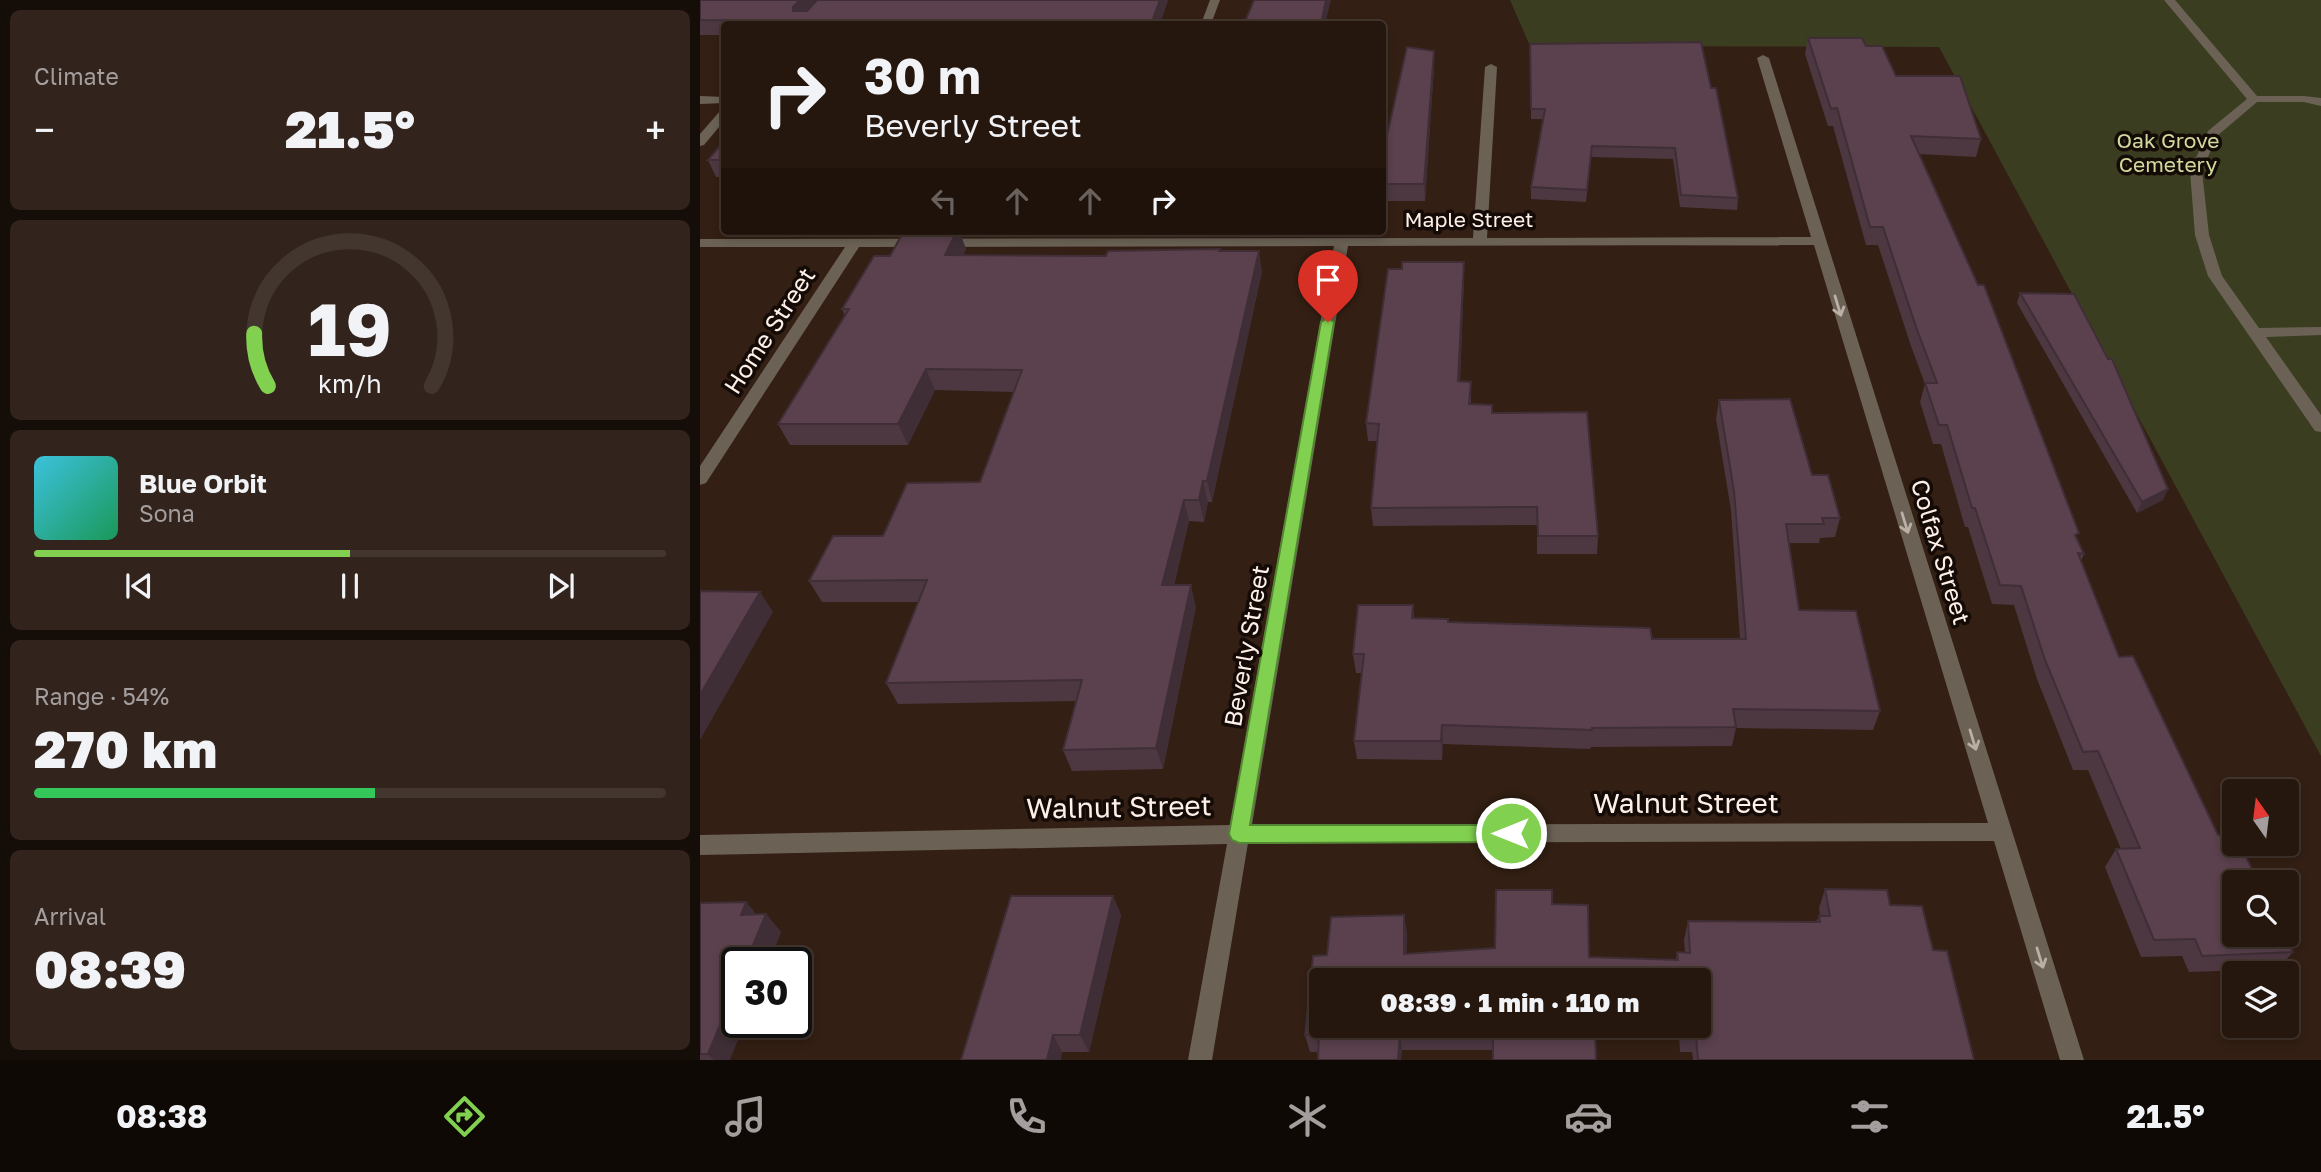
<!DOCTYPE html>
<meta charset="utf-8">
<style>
:root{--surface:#26170e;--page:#32241c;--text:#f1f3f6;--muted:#a49f9e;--line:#42362e;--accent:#82d04f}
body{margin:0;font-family:"Golos Text",sans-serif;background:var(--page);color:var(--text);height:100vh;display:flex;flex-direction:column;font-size:26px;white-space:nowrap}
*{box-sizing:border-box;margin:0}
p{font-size:23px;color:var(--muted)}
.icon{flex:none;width:38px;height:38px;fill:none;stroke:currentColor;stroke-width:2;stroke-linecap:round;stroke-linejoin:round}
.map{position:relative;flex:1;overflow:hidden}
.details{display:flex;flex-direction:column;gap:10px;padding:10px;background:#150d08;width:700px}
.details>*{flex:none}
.guide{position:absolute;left:21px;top:21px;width:665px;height:214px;border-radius:7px;box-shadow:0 4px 10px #0003,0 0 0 2px var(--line);background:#26170e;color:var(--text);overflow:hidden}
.needle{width:46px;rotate:346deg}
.buttons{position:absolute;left:1522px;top:779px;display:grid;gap:14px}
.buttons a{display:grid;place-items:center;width:77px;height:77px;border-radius:7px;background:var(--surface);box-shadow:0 4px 10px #0003,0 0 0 2px var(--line);font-size:35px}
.speed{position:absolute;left:21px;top:947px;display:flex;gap:14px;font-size:35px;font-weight:700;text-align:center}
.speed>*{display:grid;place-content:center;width:91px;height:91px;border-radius:50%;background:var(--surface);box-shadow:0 4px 10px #0003,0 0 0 2px var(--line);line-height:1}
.speed .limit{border:4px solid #111;border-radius:10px;background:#fff;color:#111}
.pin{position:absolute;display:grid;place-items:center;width:60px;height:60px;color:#fff;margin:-72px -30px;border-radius:50% 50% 50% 0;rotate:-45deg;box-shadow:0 0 7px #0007}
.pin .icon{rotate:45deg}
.me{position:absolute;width:77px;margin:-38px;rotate:270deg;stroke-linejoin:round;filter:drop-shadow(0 0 5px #0008)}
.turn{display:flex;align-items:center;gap:24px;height:147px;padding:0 28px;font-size:32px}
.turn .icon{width:91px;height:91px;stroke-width:2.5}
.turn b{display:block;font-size:49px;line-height:60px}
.lanes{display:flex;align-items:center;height:66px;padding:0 28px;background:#0003;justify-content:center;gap:35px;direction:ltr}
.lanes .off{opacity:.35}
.big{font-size:52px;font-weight:800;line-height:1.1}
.details .widget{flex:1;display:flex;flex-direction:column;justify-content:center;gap:10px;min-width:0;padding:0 24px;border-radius:10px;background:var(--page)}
.details .dial{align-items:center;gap:0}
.dial svg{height:182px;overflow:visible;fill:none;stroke:var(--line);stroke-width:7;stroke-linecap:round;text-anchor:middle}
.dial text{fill:var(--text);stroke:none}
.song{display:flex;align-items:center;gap:21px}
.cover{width:84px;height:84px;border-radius:10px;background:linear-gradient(135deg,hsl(190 70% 55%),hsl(150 70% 35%))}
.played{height:7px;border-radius:4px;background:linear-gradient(90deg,var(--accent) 50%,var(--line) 50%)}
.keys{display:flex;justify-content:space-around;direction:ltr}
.heat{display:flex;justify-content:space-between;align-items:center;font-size:38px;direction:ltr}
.charge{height:10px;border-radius:5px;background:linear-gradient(90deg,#34c759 54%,var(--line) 0)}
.trip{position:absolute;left:609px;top:968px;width:402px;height:70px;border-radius:7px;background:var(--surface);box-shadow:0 4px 10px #0003,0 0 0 2px var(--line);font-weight:800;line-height:70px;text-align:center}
.tab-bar{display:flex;height:112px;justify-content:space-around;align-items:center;background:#0f0906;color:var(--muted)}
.tab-bar .icon{width:49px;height:49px}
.tab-bar .on{color:var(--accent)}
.tab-bar b{font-size:32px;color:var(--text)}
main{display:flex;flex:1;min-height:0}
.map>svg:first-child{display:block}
.green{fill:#3b3d21}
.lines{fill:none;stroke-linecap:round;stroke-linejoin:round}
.minor{fill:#6b6255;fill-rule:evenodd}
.wall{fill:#4d3842;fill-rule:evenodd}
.shaded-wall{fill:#3f2e36}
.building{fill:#5a414d;stroke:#3f2e36;stroke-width:2}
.oneway{stroke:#bcb0a6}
.route{fill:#82d04f;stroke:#548733;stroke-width:2}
.labels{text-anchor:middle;stroke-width:7;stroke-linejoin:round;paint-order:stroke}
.far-park-label{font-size:21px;fill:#d2d99c;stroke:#140b07}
.far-street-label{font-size:21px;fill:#feefe8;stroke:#140b07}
.street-label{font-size:24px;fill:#feefe8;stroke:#140b07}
.near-street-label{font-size:28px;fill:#feefe8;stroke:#140b07}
</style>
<main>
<section class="details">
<div class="widget"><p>Climate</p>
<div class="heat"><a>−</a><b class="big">21.5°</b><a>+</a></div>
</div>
<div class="widget dial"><svg viewBox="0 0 100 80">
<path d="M14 69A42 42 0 1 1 86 69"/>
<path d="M14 69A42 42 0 0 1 8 46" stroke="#82d04f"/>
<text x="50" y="56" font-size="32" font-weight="700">19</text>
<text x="50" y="72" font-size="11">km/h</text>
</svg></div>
<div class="widget">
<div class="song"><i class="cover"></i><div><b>Blue Orbit</b><p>Sona</p></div></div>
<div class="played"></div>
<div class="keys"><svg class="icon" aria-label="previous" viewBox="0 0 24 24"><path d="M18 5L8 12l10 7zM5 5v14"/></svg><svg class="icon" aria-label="pause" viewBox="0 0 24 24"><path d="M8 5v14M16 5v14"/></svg><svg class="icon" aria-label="next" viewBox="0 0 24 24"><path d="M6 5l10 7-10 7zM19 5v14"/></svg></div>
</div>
<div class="widget"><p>Range · 54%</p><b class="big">270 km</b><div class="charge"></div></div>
<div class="widget"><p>Arrival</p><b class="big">08:39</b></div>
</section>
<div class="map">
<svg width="1621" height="1060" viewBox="0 0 1621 1060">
<rect width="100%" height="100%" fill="#331f13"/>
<!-- green -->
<path class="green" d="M 810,0 L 1621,0 L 1621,756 L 1239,47 L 830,46 Z"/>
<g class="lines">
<!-- minor -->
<path class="minor" d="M 510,0 L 520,0 L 511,24 L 501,24 Z
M 1464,0 L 1475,0 L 1557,96 L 1604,96 L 1621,98 L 1621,106 L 1604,102 L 1557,102 L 1517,136 L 1502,171 L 1509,235 L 1522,276 L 1559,328 L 1621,327 L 1621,335 L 1566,337 L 1621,415 L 1621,432 L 1615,431 L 1508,276 L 1495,235 L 1490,171 L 1508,131 L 1547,99 Z
M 1063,55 L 1069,58 L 1384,1060 L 1360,1060 L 1294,841 L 548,843 L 512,1060 L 488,1060 L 527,844 L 0,855 L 0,835 L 530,825 L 634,246 L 159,247 L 6,483 L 0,485 L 0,466 L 145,247 L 0,247 L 0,239 L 773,238 L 785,67 L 791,64 L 797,67 L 787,238 L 1111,237 L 1057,58 ZM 1114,245 L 1288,823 L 552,825 L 648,246 Z
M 0,96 L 24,97 L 24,103 L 0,104 Z
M 20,111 L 24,111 L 24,121 L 4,145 L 0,146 L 0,134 Z"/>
</g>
<!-- wall -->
<path class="wall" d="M 0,0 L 468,0 L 460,24 L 24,24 L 24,35 L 0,35 Z
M 1108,38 L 1166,46 L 1196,76 L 1281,139 L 1276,157 L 1219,154 L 1376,538 L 1384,554 L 1381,561 L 1419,657 L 1518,835 L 1593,952 L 1578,969 L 1489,972 L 1482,956 L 1441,957 L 1405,867 L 1416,849 L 1421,849 L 1388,770 L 1373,770 L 1337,679 L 1314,605 L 1292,604 L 1268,527 L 1265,527 L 1241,444 L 1233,444 L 1220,402 L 1225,384 L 1211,346 L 1178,245 L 1166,245 L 1133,126 L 1128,126 L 1105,54 Z
M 830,44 L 1011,88 L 1038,198 L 1037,210 L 980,207 L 973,159 L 891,157 L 886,202 L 831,199 L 831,187 L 843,119 L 831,119 Z
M 734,51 L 734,67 L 725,201 L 682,201 L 682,157 Z
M 24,141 L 24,177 L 16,177 L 8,160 Z
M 204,231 L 275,231 L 272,236 L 261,236 L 266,249 L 263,255 L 406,256 L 520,251 L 562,271 L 512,502 L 508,502 L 504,522 L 489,521 L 474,585 L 496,607 L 463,769 L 372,771 L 363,750 L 376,701 L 198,704 L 186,683 L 218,602 L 122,602 L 109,581 L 183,536 L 280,482 L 314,392 L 235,390 L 208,445 L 90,445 L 78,424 L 145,316 L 142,309 L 190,256 Z
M 764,280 L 760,381 L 771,382 L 771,404 L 792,413 L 898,536 L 897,554 L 837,554 L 837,525 L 673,526 L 671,508 L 677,441 L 668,441 L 666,423 Z
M 1320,293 L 1408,359 L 1468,489 L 1463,500 L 1437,513 L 1317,303 Z
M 1019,400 L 1112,475 L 1140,518 L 1135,537 L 1120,538 L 1119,543 L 1089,543 L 1099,610 L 1180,711 L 1173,730 L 1036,728 L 1032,746 L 891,747 L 890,749 L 743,744 L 742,760 L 657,759 L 654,741 L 662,673 L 656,673 L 653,654 L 713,605 L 714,618 L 748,622 L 952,639 L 1040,639 L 1031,510 L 1016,419 Z
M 1125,889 L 1190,905 L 1233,950 L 1274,1060 L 993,1060 L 992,1052 L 980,1052 L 979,1034 L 895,1026 L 793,1050 L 702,1050 L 610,1052 L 605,1035 L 627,955 L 704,915 L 707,934 L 706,954 L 795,948 L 852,904 L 889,957 L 976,960 L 977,952 L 985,953 L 984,940 L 988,921 L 1116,922 L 1119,916 L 1120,916 L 1119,908 ZM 999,980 L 999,1026 L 621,1026 Z
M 413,896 L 421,915 L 389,1052 L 362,1052 L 261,1060 Z
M 46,902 L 56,914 L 66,914 L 81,932 L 69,962 L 37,962 L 30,1060 L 0,1060 L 0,905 Z"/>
<!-- shaded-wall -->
<path class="shaded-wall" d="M 100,0 L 119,0 L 97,21 L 93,11 L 93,7 Z
M 460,0 L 468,0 L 460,24 L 451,24 Z
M 626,0 L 631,0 L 625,24 L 621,24 Z
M 734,51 L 734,67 L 725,201 L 724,184 Z
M 257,231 L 259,231 L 266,249 L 253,276 L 245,255 Z
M 559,251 L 562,271 L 512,502 L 507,481 Z
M 764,262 L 764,280 L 759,399 L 758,381 Z
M 226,369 L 235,390 L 208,445 L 198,424 Z
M 503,481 L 508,502 L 504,522 L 499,500 Z
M 1468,489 L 1463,500 L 1437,513 L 1442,502 Z
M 484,500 L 489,521 L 468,607 L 462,585 Z
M 491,585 L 496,607 L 463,769 L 456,748 Z
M 60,592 L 73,612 L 0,740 L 0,695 Z
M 742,725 L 743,744 L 742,760 L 741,741 Z
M 413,896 L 421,915 L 389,1052 L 380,1035 Z
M 46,902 L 62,921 L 41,915 Z
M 66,914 L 81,932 L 69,962 L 46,962 Z
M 704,915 L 707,934 L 706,972 L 704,954 Z
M 37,984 L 37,1022 L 45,1022 L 30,1060 L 14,1060 L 8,1054 Z
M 700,1033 L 702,1050 L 701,1060 L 698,1060 Z
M 353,1035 L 362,1052 L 361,1060 L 347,1060 Z"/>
<!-- building -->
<path class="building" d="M 0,0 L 100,0 L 93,7 L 93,11 L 107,11 L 117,0 L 460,0 L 451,24 L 124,24 L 127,21 L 0,20 Z
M 554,0 L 626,0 L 621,24 L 544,24 Z
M 1108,38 L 1162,38 L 1166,46 L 1182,46 L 1196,76 L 1260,76 L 1281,139 L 1211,136 L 1278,285 L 1284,285 L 1379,533 L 1375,535 L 1384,554 L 1378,553 L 1419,657 L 1433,656 L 1518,835 L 1535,835 L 1535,844 L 1540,844 L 1558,882 L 1535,882 L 1535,934 L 1584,934 L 1593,952 L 1502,956 L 1495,939 L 1454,940 L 1416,849 L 1440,848 L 1398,751 L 1383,752 L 1345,660 L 1321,586 L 1300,585 L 1275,508 L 1272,508 L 1247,425 L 1239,425 L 1225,383 L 1237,383 L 1216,327 L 1183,227 L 1170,227 L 1137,108 L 1131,109 Z
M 1001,42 L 1011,88 L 1016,88 L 1038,198 L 981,195 L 975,148 L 892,146 L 887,190 L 831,187 L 845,109 L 831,109 L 830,44 Z
M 707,47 L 734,51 L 724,184 L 682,184 L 682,157 Z
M 24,141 L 24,160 L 8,160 Z
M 204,231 L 257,231 L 245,255 L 406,256 L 408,251 L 520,249 L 519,251 L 559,251 L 507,481 L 503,481 L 499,500 L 484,500 L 462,585 L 491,585 L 456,748 L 363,750 L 382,680 L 186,683 L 227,580 L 109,581 L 133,536 L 183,536 L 207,483 L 280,482 L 322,370 L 226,369 L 198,424 L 78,424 L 149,309 L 142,309 L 174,256 L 190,256 Z
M 702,262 L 764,262 L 758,381 L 771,382 L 769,404 L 792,405 L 792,413 L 887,412 L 898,536 L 838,536 L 837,507 L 671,508 L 679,424 L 666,423 L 688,269 L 702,269 Z
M 1320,293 L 1374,294 L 1408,359 L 1412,359 L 1468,489 L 1442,502 Z
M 1090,399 L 1112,475 L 1128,475 L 1140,518 L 1122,518 L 1124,524 L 1086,524 L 1099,610 L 1156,611 L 1180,711 L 1033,709 L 1036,727 L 892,728 L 892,730 L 742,725 L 741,741 L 654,741 L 664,654 L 653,654 L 658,605 L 713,605 L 712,618 L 748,619 L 748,622 L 950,628 L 952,639 L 1046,639 L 1034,491 L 1019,400 Z
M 0,591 L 60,592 L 0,695 Z
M 1125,889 L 1187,890 L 1190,905 L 1222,906 L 1233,950 L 1247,951 L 1274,1060 L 998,1060 L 996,1035 L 984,1035 L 983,1026 L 999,1026 L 999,980 L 621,980 L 621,1026 L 895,1026 L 896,1060 L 793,1060 L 793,1033 L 700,1033 L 698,1060 L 618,1060 L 619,1034 L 605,1035 L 613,956 L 627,955 L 631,917 L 704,915 L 704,954 L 795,948 L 796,890 L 852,890 L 852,904 L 888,905 L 889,957 L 978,960 L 977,952 L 990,953 L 988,921 L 1120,922 L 1119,916 L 1130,916 Z
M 311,896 L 413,896 L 380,1035 L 353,1035 L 347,1060 L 261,1060 Z
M 46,902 L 41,915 L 66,914 L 46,962 L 37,962 L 37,984 L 8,1054 L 0,1054 L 0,905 L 1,903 Z"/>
<!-- one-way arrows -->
<defs><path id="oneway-shaft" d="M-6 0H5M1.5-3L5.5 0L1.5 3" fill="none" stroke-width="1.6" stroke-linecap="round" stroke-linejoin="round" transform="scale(1.75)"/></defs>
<g class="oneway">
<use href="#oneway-shaft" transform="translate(1138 306) rotate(73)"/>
<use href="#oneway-shaft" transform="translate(1205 523) rotate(73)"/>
<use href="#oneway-shaft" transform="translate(1273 740) rotate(73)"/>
<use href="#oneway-shaft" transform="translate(1340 958) rotate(73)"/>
</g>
<!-- route -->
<path class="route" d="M 628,318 L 634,322 L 550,825 L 811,825 L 818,827 L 821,833 L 818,839 L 811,842 L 539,843 L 532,840 L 529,834 L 621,322 Z"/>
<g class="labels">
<!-- far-park labels -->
<g class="far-park-label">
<text x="1468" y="148">Oak Grove<tspan x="1468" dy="24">Cemetery</tspan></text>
</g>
<!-- far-street labels -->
<g class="far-street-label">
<text x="769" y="227">Maple Street</text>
</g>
<!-- street labels -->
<g class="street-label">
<text transform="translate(70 331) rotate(-57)" y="8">Home Street</text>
<text transform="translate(1240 552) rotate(73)" y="8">Colfax Street</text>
<text transform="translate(547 646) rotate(-80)" y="8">Beverly Street</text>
</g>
<!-- near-street labels -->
<g class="near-street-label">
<text x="986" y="813">Walnut Street</text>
<text transform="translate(419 807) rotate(-1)" y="10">Walnut Street</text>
</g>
</g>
</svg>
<div class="buttons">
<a><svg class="needle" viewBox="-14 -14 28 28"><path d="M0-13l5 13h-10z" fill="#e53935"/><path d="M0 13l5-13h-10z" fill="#a49f9e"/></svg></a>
<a><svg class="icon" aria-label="search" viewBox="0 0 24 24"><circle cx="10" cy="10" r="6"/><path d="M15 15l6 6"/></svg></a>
<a><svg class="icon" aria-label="layers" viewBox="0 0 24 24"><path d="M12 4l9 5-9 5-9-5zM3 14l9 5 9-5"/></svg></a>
</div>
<div class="speed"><div class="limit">30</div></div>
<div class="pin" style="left:628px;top:322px;background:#d93025"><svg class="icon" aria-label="arrive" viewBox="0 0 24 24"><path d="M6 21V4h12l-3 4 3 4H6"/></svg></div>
<svg class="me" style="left:811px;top:833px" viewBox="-20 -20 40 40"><circle r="17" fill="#82d04f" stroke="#fff" stroke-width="3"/><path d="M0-11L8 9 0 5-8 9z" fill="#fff"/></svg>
<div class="trip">08:39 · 1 min · 110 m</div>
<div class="guide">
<div class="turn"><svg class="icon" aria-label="right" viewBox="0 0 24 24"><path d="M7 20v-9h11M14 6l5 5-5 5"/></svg><div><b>30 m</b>Beverly Street</div></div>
<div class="lanes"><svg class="icon off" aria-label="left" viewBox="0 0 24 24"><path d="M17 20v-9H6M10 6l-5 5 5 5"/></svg><svg class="icon off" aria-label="ahead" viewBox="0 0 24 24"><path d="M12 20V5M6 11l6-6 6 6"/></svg><svg class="icon off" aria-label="ahead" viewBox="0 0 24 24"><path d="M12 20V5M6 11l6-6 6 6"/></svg><svg class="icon" aria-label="right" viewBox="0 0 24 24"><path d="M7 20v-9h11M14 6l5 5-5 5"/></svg></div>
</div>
</div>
</main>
<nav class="tab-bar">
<b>08:38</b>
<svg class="icon on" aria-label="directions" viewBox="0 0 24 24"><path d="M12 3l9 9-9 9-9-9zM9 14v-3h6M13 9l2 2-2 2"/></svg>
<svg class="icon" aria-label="music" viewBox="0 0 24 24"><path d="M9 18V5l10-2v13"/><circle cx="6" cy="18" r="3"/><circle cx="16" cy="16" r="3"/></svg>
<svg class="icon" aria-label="phone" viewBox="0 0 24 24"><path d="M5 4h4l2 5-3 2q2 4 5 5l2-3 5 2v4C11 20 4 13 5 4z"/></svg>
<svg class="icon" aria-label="climate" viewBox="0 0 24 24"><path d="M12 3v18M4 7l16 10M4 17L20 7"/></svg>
<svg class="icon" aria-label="car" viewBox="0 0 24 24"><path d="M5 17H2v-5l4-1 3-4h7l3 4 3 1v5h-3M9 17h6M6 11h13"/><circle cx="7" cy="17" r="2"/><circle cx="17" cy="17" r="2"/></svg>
<svg class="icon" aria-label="filters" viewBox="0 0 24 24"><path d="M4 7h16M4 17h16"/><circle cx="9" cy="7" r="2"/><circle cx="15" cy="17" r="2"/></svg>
<b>21.5°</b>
</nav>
